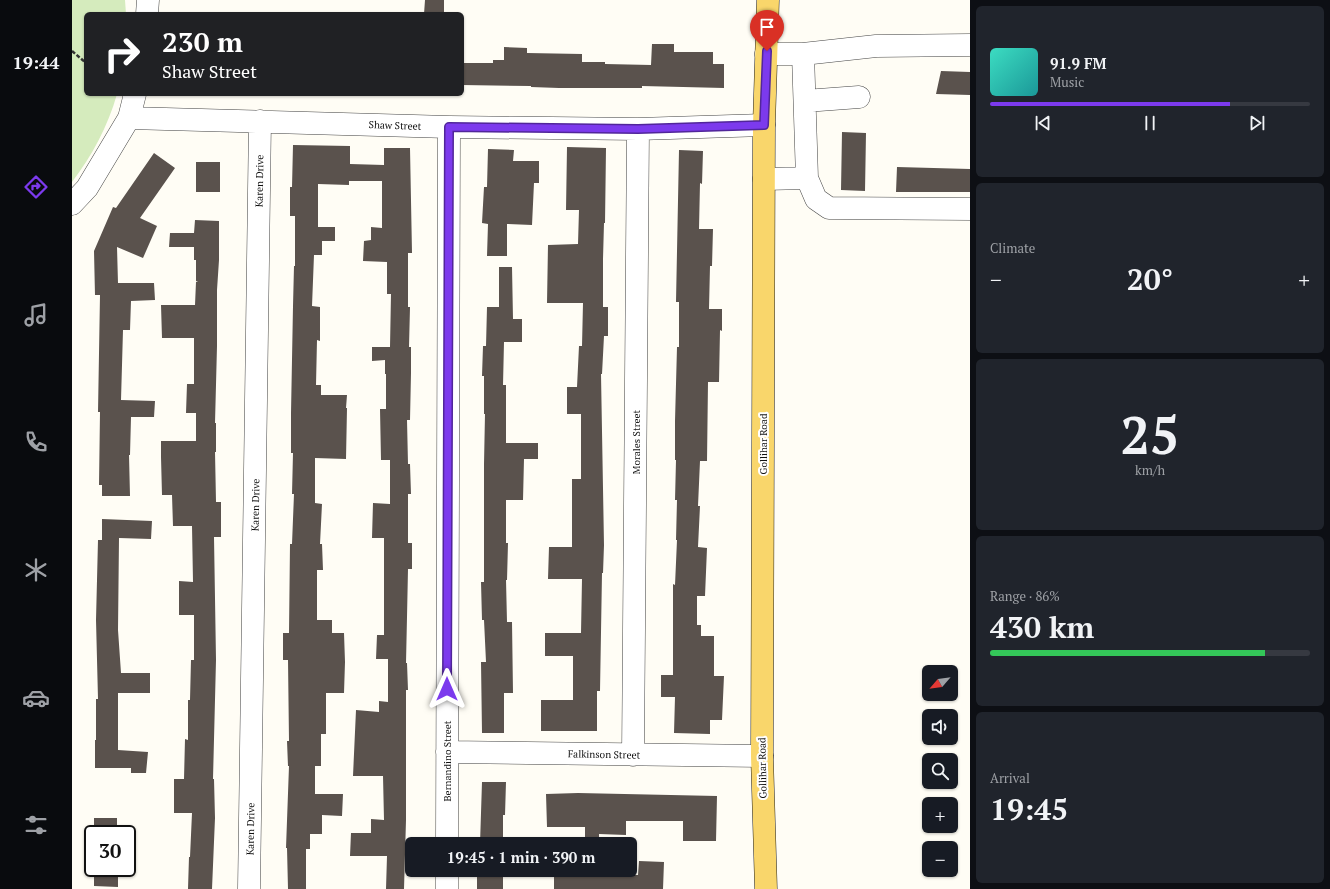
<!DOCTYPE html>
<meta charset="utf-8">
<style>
:root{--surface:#171b24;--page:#20242c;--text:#f1f3f6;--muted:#9ea1a6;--line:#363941;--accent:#7c3aed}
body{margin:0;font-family:"PT Serif",serif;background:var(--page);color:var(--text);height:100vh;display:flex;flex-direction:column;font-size:15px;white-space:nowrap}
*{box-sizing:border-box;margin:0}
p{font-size:13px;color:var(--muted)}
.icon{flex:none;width:22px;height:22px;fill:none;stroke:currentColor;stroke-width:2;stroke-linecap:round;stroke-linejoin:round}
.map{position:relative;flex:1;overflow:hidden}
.side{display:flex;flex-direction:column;gap:6px;padding:6px;background:#0d0f14;width:360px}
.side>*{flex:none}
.banner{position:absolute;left:12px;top:12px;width:380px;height:84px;border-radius:6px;box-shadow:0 1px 3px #0004;background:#202124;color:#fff;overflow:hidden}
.needle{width:26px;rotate:242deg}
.buttons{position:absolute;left:850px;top:665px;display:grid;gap:8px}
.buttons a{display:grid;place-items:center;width:36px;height:36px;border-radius:6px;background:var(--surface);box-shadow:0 1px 3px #0004;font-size:20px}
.speed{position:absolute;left:12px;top:825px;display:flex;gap:8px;font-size:20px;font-weight:700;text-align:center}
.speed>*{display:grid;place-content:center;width:52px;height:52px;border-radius:50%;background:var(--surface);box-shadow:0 1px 3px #0004;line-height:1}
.speed .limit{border:2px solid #111;border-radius:6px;background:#fff;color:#111}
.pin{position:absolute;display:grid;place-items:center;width:34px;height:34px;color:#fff;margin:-41px -17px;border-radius:50% 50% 50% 0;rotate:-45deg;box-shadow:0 0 4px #0007}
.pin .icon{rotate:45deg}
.me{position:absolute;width:44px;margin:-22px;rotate:0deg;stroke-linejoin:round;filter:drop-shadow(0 0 3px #0008)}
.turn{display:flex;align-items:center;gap:14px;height:84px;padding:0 12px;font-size:18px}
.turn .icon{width:52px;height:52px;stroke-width:2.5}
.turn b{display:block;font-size:28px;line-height:34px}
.big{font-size:30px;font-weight:800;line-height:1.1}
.side .card{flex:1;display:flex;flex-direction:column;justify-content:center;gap:6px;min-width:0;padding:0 14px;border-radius:6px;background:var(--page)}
.side .dial{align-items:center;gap:0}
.dial b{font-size:52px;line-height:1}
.song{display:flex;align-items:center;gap:12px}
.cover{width:48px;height:48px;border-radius:6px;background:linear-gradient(135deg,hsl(170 70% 55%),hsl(180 70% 35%))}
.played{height:4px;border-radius:2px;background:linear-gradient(90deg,var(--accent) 75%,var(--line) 75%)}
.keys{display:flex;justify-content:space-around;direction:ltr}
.heat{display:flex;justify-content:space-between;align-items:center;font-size:22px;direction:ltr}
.charge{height:6px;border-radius:3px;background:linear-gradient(90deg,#34c759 86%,var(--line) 0)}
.trip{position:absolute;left:333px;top:837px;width:232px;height:40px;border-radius:6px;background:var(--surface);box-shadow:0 1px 3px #0004;font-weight:800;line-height:40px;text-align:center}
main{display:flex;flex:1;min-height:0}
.dock{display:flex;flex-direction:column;width:72px;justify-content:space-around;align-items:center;background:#090b0e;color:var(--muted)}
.dock .icon{width:28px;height:28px}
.dock .selected{color:var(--accent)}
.dock b{font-size:18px;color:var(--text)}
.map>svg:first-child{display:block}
.green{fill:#d5ebbd}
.building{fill:#5a524d}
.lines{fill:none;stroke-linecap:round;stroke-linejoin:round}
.minor-casing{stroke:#444;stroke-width:23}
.major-casing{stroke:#222;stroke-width:23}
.path{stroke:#333;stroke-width:2.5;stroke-dasharray:4 2;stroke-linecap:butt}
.minor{stroke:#fff;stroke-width:22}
.major{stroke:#f9d66b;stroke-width:22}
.route-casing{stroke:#51269a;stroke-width:10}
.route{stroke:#7c3aed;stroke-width:7}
.labels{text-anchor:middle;stroke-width:4;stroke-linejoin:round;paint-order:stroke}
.street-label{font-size:10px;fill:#111;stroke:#fff}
</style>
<main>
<nav class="dock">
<b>19:44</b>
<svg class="icon selected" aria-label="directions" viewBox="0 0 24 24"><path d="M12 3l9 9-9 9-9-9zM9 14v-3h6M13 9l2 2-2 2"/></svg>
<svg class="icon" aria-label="music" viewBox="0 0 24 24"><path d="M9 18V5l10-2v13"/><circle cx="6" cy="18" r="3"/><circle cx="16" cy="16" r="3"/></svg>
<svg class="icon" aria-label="phone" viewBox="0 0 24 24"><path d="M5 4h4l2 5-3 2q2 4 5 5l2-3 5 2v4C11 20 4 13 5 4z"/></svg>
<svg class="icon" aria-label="climate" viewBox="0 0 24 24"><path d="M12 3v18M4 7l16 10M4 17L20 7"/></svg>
<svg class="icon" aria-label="car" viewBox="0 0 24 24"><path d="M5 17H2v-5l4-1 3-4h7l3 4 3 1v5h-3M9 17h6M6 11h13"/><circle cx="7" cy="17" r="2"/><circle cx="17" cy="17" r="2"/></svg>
<svg class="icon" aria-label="filters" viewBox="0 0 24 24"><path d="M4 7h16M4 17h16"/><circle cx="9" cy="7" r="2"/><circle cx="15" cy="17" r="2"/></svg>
</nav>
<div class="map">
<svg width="898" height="889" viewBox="0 0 898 889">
<rect width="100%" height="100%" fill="#fffdf5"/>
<!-- green -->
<path class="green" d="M 0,0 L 53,0 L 54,14 L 14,14 L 14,94 L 45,94 C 36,126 20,156 0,182 Z"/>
<!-- building -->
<path class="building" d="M 353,0 L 372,0 L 372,14 L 352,14 Z
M 580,44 L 602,44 L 602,52 L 641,52 L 641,64 L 652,64 L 652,88 L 570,86 L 570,88 L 487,88 L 459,87 L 459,86 L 390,85 L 390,63 L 421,63 L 421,60 L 432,60 L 432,47 L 455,48 L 455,53 L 510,54 L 510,62 L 533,62 L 533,64 L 579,65 Z
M 869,71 L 898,72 L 898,95 L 864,94 Z
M 770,132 L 794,133 L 793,191 L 769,190 Z
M 221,145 L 278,146 L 278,164 L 312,165 L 312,148 L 338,148 L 340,253 L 336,253 L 336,307 L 338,307 L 337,347 L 339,347 L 339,373 L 338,420 L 335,420 L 336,464 L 338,464 L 339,494 L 336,494 L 336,543 L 340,543 L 340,569 L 336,569 L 335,617 L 334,663 L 335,663 L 336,690 L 334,690 L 334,820 L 332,889 L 314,889 L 315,856 L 278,856 L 279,833 L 299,833 L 299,819 L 312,820 L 311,776 L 281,776 L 284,710 L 307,712 L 307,701 L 316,702 L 316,659 L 304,659 L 305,635 L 312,635 L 312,538 L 300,538 L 301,503 L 318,504 L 318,460 L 309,460 L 308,409 L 314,409 L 314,374 L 313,374 L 313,360 L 300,361 L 300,347 L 318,347 L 319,294 L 315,294 L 315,262 L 291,261 L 292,241 L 299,240 L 299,227 L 310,228 L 310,181 L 277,181 L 277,185 L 246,184 L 246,227 L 263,227 L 263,241 L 250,241 L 250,255 L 242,255 L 240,306 L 248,307 L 248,341 L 245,340 L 244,385 L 249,385 L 249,395 L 275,395 L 274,408 L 275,408 L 274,459 L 243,458 L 243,503 L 250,504 L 248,544 L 250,544 L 251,570 L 245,570 L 245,620 L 260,620 L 260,633 L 272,633 L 273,662 L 272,693 L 254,693 L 254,734 L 249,734 L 249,766 L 243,766 L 243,794 L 271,794 L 270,816 L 250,815 L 250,834 L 238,834 L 238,849 L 234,849 L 234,889 L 216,889 L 215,848 L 214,848 L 217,766 L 216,766 L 215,741 L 217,741 L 216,660 L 211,660 L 211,633 L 217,633 L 218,544 L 220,544 L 222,494 L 220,494 L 221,453 L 219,453 L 219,413 L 221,306 L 222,266 L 223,266 L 223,216 L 218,216 L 218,187 L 220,187 Z
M 495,147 L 534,148 L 533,223 L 532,223 L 531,259 L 531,307 L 536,307 L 536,336 L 532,336 L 530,374 L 529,374 L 532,545 L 531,573 L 530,573 L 528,691 L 525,691 L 525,731 L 469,731 L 469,700 L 501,700 L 501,656 L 473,656 L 473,633 L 509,633 L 510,579 L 476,579 L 477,547 L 500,547 L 500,479 L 509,479 L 509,414 L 495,414 L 495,387 L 505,387 L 507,346 L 510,346 L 511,303 L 475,303 L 476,245 L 506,244 L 507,210 L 494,210 Z
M 416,149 L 442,150 L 441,161 L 467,161 L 467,183 L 462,183 L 460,225 L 435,224 L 435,256 L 415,256 L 416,224 L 410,223 L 412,187 L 415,187 Z
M 607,150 L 631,151 L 630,184 L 628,183 L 627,229 L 641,229 L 640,266 L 638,266 L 637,309 L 650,309 L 650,331 L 648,330 L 647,382 L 636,382 L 635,461 L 628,461 L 626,506 L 628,506 L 626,547 L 635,548 L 633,596 L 625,596 L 625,625 L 629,625 L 629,636 L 642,636 L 642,676 L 652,676 L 650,720 L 638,720 L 638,734 L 602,733 L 603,697 L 589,697 L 589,675 L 601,675 L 601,584 L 603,585 L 605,540 L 604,540 L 605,500 L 603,500 L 604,460 L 603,460 L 603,421 L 605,347 L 607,347 L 607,302 L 604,302 Z
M 82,153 L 103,168 L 68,218 L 85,226 L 71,258 L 45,247 L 46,283 L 82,283 L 83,300 L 59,301 L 58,330 L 51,330 L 49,400 L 83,401 L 82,417 L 59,417 L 58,455 L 57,455 L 58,496 L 30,496 L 30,485 L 27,485 L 28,412 L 26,412 L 28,295 L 23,295 L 22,251 L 41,207 L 44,208 Z
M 124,162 L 148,162 L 148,192 L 124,192 Z
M 825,167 L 898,169 L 898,192 L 824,192 Z
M 123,220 L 147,221 L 147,260 L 145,290 L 145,346 L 143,423 L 144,423 L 144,452 L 143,452 L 144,502 L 149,502 L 149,537 L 142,537 L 144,660 L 141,779 L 142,779 L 143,818 L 140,889 L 116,889 L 117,857 L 118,857 L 120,813 L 102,813 L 102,779 L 112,779 L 113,739 L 116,740 L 116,700 L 118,700 L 119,660 L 122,660 L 122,615 L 107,615 L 107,581 L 121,582 L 120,526 L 101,526 L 100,495 L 90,495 L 89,457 L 89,441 L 124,441 L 124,413 L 114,413 L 115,384 L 122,384 L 122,338 L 90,338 L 89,305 L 123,305 L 124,282 L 126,282 L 124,281 L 124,260 L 122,260 L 122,247 L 97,247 L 98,233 L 122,233 Z
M 427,267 L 440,267 L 441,319 L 450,319 L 450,342 L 432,342 L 431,385 L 434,385 L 434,443 L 466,443 L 466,459 L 452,459 L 451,500 L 434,500 L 434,543 L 436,543 L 435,580 L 434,580 L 435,622 L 440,622 L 441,693 L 432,693 L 432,733 L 410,733 L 409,662 L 414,662 L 412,620 L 410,620 L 409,582 L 412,582 L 412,464 L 413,414 L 412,414 L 412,376 L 410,376 L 411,346 L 414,346 L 415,307 L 427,307 Z
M 30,519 L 80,521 L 79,539 L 47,538 L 46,630 L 49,673 L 78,673 L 78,693 L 46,693 L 46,750 L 76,752 L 74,773 L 59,773 L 59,768 L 23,768 L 23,740 L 24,740 L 24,699 L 26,699 L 24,620 L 26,540 L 30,540 Z
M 410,782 L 434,782 L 433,815 L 431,815 L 431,844 L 408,844 Z
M 506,793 L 645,796 L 644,841 L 611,841 L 611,821 L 554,821 L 554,835 L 527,834 L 527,844 L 513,844 L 513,827 L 475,827 L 474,794 Z
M 22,818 L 45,818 L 45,834 L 22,834 Z
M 567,861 L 592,862 L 591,889 L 482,889 L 482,870 L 512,870 L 512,873 L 566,875 Z
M 22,868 L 46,868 L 46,887 L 22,886 Z
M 405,870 L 431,870 L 431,889 L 405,889 Z"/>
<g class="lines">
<!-- minor casing -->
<g class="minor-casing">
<path id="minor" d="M 75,14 L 76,0
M 694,54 L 731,54 L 804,46 L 898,45
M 733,101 L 787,97
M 57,118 L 63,94
M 735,178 L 744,199 L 757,208 L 898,209
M 692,179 L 735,178 L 731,54
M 0,204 L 15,188 L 57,118 L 377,127 L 566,129 L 692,125
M 375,752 L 690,756
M 561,755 L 566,129
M 375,844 L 377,127
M 177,889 L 188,121
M 375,889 L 375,870"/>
</g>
<!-- major casing -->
<g class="major-casing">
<path id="major" d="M 694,889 L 690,756 L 692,125 L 696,0"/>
</g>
<!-- path -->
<path class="path" d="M 0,51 L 14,63"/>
<!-- minor -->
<use href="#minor" class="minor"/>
<!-- major -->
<use href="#major" class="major"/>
</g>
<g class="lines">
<!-- route casing -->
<g class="route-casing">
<path id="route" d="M 375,689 L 377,127 L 566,129 L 692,125 L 695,51"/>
</g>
<!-- route -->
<use href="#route" class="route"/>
</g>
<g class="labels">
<!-- street labels -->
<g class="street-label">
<text transform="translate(323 125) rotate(2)" y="4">Shaw Street</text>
<text transform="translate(187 181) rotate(-89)" y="4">Karen Drive</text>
<text transform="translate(564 442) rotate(-90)" y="4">Morales Street</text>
<text transform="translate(691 444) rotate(-90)" y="4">Gollihar Road</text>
<text transform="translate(183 505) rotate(-89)" y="4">Karen Drive</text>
<text transform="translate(532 754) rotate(1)" y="4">Falkinson Street</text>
<text transform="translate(375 761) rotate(-90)" y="4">Bernandino Street</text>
<text transform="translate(690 768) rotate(-91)" y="4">Gollihar Road</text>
<text transform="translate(178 829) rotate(-89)" y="4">Karen Drive</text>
</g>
</g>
</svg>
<div class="buttons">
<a><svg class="needle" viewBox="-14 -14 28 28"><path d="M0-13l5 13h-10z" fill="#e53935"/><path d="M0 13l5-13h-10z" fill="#9ea1a6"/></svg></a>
<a><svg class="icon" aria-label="sound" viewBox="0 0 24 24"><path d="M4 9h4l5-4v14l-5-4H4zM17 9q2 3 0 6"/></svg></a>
<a><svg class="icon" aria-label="search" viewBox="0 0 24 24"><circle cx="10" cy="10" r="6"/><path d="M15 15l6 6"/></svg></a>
<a>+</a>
<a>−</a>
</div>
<div class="speed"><div class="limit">30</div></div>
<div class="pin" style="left:695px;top:51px;background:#d93025"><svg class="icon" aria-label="arrive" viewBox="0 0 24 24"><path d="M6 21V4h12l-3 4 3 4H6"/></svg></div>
<svg class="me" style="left:375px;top:689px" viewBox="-20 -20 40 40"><path d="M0-17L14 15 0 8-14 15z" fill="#7c3aed" stroke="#fff" stroke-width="4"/></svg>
<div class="trip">19:45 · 1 min · 390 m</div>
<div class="banner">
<div class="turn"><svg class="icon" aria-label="right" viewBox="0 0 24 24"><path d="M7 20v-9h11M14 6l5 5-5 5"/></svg><div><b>230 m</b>Shaw Street</div></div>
</div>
</div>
<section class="side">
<div class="card">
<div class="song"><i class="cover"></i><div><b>91.9 FM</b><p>Music</p></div></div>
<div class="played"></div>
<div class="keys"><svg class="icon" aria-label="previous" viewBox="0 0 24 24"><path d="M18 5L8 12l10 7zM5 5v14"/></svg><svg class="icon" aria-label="pause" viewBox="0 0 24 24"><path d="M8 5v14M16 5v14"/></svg><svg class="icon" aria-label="next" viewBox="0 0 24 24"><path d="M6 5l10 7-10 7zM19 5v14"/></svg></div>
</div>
<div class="card"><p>Climate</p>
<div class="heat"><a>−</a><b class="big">20°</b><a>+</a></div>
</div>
<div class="card dial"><b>25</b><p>km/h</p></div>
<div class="card"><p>Range · 86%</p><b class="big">430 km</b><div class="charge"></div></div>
<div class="card"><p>Arrival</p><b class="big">19:45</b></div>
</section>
</main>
